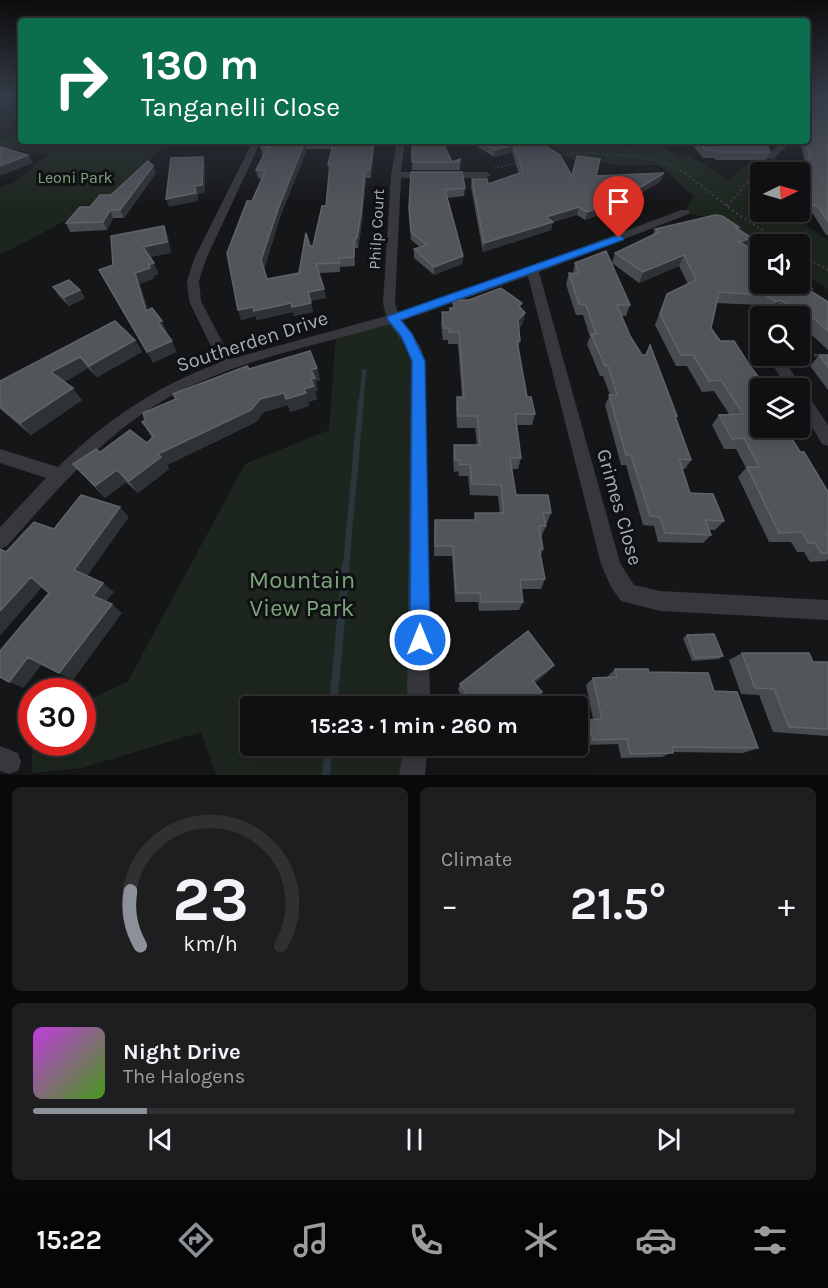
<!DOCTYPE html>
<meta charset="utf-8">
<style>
:root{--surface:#101012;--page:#1e1e20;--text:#f1f3f6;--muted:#9c9d9f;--line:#303032;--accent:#8c9099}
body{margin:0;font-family:Karla,sans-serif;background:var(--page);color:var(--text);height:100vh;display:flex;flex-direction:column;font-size:22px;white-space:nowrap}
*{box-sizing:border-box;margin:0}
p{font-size:20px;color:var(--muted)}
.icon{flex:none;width:33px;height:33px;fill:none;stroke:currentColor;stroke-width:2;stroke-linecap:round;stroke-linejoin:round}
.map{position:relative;height:775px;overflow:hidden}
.details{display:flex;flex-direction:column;gap:12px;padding:12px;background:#09090a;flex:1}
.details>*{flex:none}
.top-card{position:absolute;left:18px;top:18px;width:792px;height:126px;border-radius:6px;box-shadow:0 3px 15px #0003,0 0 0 2px var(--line);background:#0b6e4f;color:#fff;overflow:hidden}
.needle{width:39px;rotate:85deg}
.controls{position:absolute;left:750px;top:162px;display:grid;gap:12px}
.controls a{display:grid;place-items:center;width:60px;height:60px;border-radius:6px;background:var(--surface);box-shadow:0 3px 15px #0003,0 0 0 2px var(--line);font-size:30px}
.speed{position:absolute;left:18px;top:678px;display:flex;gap:12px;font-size:30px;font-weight:700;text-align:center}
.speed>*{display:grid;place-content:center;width:78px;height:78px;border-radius:50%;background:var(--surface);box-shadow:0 3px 15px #0003,0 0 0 2px var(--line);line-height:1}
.speed .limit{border:9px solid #d22;background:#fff;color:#111}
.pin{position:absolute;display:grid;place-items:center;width:51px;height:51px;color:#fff;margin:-62px -26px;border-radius:50% 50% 50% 0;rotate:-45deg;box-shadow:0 0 6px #0007}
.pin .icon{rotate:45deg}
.me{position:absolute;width:66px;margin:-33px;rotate:0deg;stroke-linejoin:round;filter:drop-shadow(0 0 4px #0008)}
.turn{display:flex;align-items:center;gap:21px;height:126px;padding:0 24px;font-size:27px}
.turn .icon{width:78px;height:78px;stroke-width:2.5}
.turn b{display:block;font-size:42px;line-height:51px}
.big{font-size:45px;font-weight:700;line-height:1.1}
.details .widget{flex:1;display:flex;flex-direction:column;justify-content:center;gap:9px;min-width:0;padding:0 21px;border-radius:9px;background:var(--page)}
.details .dial{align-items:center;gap:0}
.dial svg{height:156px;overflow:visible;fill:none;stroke:var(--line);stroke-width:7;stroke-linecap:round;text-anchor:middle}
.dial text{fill:var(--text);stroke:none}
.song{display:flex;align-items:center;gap:18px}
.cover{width:72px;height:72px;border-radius:9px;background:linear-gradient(135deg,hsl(290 70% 55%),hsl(100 70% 35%))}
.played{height:6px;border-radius:3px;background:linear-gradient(90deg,var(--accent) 15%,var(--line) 15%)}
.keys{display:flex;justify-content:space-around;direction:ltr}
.heat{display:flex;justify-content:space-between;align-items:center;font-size:33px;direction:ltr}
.details .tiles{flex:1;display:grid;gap:12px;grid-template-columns:1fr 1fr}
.widget:last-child{grid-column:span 2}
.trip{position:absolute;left:240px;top:696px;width:348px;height:60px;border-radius:6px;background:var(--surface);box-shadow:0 3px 15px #0003,0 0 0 2px var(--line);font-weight:700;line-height:60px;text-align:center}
.tab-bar{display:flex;height:96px;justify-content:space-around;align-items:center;background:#060607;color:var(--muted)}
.tab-bar .icon{width:42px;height:42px}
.tab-bar .selected{color:var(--accent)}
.tab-bar b{font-size:27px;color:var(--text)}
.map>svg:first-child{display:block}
.green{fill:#1d261e}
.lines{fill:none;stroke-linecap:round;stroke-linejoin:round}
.stream-far2{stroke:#2b363c;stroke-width:4.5}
.stream-far1{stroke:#2b363c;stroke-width:6}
.stream{stroke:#2b363c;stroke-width:8}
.path-far2{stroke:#3c3f44;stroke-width:1.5;stroke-dasharray:1.5 2;stroke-linecap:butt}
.path-far1{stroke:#3c3f44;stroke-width:2;stroke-dasharray:2 3;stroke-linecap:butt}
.path{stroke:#3c3f44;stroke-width:3;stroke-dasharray:3 4;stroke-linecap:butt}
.minor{fill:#36383d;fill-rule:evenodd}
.wall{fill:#484b50;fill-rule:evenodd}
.shaded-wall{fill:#2f3235}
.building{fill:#52565b;stroke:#60646a;stroke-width:1.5}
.route{fill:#1a73e8;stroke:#114b97;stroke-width:1.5}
.labels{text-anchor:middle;stroke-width:6;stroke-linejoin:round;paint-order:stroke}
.far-park-label{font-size:16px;fill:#7ea47d;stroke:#101113}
.far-street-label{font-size:16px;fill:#a7aeb8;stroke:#101113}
.street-label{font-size:20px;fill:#a7aeb8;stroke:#101113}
.near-park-label{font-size:24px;fill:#7ea47d;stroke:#101113}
</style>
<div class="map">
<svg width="828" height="775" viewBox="0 0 828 775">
<rect width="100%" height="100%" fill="#151618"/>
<!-- green -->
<path class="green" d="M 21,132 L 21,141 L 201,141 L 199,144 L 167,143 L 111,197 L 0,255 L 0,187 L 16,182 L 47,155 L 0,147 L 0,141 Z
M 535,141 L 651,141 L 683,159 L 688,155 L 729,180 L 761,153 L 776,158 L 770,172 L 760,172 L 760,212 L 779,212 L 785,216 L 791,215 L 828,240 L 828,289 L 800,272 L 800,244 L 760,244 L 760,248 L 721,222 L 685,212 L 693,196 L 660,165 L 623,165 L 573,160 L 552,146 L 541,148 Z
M 393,319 L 418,359 L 415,706 L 250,706 L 250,746 L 415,746 L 412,775 L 216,775 L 201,732 L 82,768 L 32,773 L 32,743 L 82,742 L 83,703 L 128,681 L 245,464 L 329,430 L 336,335 Z"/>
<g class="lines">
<!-- stream-far2 -->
<path class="stream-far2" d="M 361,403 L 364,371"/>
<!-- stream-far1 -->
<path class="stream-far1" d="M 346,566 L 361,401"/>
<!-- stream -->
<path class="stream" d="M 333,706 L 346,565
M 326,775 L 329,746"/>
<!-- path-far2 -->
<path class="path-far2" d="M 565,141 L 578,153 C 611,154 660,154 687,175
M 629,155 L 636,141
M 556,156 L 578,153
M 494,168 L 517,163
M 754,175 L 764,164"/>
<!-- path-far1 -->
<path class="path-far1" d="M 685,173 L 736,213 L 784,244
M 727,206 L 756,173
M 800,255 L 828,270"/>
<!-- path -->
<path class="path" d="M 800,354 L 828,356"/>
<!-- minor -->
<path class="minor" d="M 253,141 L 261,141 L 206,259 L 199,281 L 201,301 L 231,359 L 386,316 L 383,303 L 391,175 L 397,141 L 405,141 L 401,172 L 486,172 L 491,175 L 486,178 L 401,178 L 395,303 L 398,313 L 522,270 L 681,210 L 689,210 L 689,214 L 539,272 L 620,563 L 634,585 L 660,591 L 828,600 L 828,620 L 660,611 L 621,601 L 611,587 L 601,564 L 528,276 L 401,321 L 420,346 L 425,361 L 430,706 L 407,706 L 411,361 L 406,347 L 390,324 C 309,348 222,362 151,408 C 95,444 51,497 7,546 L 0,549 L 0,527 L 46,478 L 0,463 L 0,449 L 58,467 C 105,421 156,386 219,363 L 189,301 L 187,281 L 194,259 Z
M 779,141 L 787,141 L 788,145 L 774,158 L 768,158 L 768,154 L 780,144 Z
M 767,356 L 781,356 L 800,384 L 802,390 L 805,391 L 828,425 L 828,446 L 822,444 L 800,407 L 800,388 L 787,388 Z
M 0,746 L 18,753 L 21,762 L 18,771 L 9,774 L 0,771 Z
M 404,746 L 428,746 L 425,775 L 399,775 Z"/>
</g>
<!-- wall -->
<path class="wall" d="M 828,96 L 828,235 L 826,235 L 813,214 L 800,210 L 800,172 L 805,162 L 800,141 L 807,141 Z
M 263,141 L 375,141 L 371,178 L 366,178 L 362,223 L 358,248 L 355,248 L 355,266 L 340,267 L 340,272 L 319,273 L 326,298 L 310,301 L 313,312 L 294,316 L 293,312 L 257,320 L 256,316 L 241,320 L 252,201 L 262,179 L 258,178 L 256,170 L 264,156 L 262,156 L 261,148 ZM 307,149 L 332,149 L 328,164 L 329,172 L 326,206 L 313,246 L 310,246 L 299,273 L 267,279 L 264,269 L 280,217 Z
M 412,141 L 452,162 L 460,162 L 460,170 L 412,170 Z
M 469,141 L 538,141 L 572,176 L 596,176 L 661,181 L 616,208 L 585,220 L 577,215 L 553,222 L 551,230 L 483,252 L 471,187 L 472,179 L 488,184 L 519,174 L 512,152 L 494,157 Z
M 689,141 L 765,141 L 770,152 L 766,160 L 716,160 L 714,158 L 703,158 Z
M 411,172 L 465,188 L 464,196 L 447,198 L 463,256 L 462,264 L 434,275 L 414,258 L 414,249 L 420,247 L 411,240 L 409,208 Z
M 156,173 L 124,218 L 113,218 L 107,230 L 70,232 L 66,223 L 90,207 L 111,195 Z
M 739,227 L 738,229 L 747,246 L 760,284 L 812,289 L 810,291 L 828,302 L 828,350 L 800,324 L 800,316 L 784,316 L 774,310 L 769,312 L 759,305 L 716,303 L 711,328 L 760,428 L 787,428 L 786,429 L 828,492 L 828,559 L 826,561 L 810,562 L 804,552 L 797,552 L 791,542 L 769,542 L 738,477 L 746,468 L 736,449 L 724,449 L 712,425 L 719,415 L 729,414 L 714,391 L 702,392 L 687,366 L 676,366 L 655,325 L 667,294 L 688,284 L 679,266 L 639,283 L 612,263 L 615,253 L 653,235 L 655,229 Z
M 575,263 L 630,305 L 626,316 L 621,316 L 630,336 L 642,355 L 645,355 L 650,345 L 677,416 L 676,418 L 691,460 L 685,469 L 682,469 L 690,493 L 724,521 L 715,530 L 709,530 L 711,535 L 703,543 L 658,542 L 654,526 L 643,525 L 626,465 L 621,465 L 605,405 L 610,395 L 603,376 L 600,376 L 587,344 L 590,337 L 583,315 L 576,315 L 566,284 L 569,273 L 573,273 Z
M 53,287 L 85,298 L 69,306 L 59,296 Z
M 453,300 L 520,308 L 525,313 L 522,325 L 519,328 L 520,341 L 518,348 L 527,397 L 535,414 L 532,425 L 517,425 L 521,458 L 518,469 L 512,469 L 516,495 L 551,513 L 547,523 L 545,523 L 546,526 L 541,537 L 543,549 L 541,555 L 545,579 L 541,589 L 521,589 L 523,602 L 519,610 L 479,611 L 478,602 L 455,602 L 452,556 L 434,556 L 435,520 L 474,520 L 475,513 L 500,513 L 498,496 L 470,495 L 468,476 L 459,476 L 458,471 L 454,472 L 453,457 L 454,445 L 477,445 L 475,428 L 457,428 L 456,409 L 457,397 L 462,397 L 458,344 L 448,344 L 448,340 L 443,340 L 441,324 L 442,312 L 450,312 L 450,308 L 453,308 Z
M 135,340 L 142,352 L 97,377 L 88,368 L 64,382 L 82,400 L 31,435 L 0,409 L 0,381 Z
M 819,355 L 828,355 L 828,390 L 810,366 Z
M 317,368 L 320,380 L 316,382 L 318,391 L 315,391 L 317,399 L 308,402 L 309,406 L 290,412 L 288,405 L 264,412 L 256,422 L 167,465 L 169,469 L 138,493 L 126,482 L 105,498 L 73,464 L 100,452 L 147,443 L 152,438 L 142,422 L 249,369 Z
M 687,635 L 723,656 L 719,659 L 692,661 L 683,638 Z
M 742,653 L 813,662 L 828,662 L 828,736 L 773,732 L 759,695 L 741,694 L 729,660 Z
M 615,669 L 649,672 L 714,691 L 758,748 L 743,753 L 673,752 L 662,757 L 621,758 L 618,744 L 585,745 L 581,725 L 588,720 L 593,719 L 586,685 L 593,678 L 607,678 L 607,677 Z
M 548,672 L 535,683 L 536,699 L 527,706 L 468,706 L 458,690 L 460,684 Z"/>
<!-- shaded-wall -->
<path class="shaded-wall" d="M 305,141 L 307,149 L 280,217 L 264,270 L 261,260 L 278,209 Z
M 374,141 L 375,141 L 371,178 L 370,170 Z
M 670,141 L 688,141 L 669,143 Z
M 513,145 L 512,152 L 494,157 L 495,150 Z
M 28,155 L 33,163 L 0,176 L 0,166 Z
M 203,157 L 205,165 L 205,193 L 198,194 L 198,201 L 169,207 L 166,199 L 195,186 Z
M 153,166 L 156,173 L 124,218 L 120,210 Z
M 365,170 L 366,178 L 362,223 L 358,248 L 357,238 Z
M 664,173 L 661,181 L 616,208 L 585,220 L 587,212 Z
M 579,207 L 577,215 L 553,222 L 551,230 L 483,252 L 484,243 L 546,217 Z
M 110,210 L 113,218 L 107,230 L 103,222 Z
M 164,226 L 168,236 L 171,253 L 147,258 L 143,247 Z
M 752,238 L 746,249 L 739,242 Z
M 354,239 L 355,248 L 355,266 L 354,257 Z
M 684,255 L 679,266 L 639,283 L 643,272 Z
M 463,256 L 462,264 L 434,275 L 434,267 Z
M 154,263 L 159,274 L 154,276 L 155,278 L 140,284 L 152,321 L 146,311 L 135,273 Z
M 324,289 L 326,298 L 310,301 L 308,292 Z
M 80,290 L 85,298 L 69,306 L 64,297 Z
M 781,300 L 774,310 L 769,312 L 776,302 Z
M 291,303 L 293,312 L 257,320 L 256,316 L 241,320 L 238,310 L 253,307 Z
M 311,303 L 313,312 L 294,316 L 292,307 Z
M 525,313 L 522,325 L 515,331 L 518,320 Z
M 162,321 L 167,332 L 164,333 L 158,322 Z
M 135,340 L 142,352 L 97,377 L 89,366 Z
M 172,341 L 177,352 L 153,363 L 147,352 Z
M 80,357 L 88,368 L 60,384 L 51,372 Z
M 317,368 L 320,380 L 316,382 L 318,391 L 315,391 L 317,399 L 308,402 L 309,406 L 290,412 L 286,399 L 304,389 L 311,379 L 311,370 Z
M 73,388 L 82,400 L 31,435 L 20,423 Z
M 284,393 L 288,405 L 264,412 L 256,422 L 167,465 L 169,469 L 138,493 L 129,481 L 158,454 L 260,399 Z
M 117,470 L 126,482 L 105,498 L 95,486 Z
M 120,507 L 129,517 L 85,579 L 74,570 Z
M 31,577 L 43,586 L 0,636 L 0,611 Z
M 103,583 L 114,592 L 104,604 L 93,596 Z
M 112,604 L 122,613 L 73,680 L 59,673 Z
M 28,657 L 42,664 L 24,688 L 9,682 Z
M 554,665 L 548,672 L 529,688 L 533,681 Z
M 542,692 L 536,699 L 527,706 L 525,706 Z"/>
<!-- building -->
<path class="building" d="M 807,96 L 828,96 L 828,222 L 818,206 L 804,202 L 801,205 L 800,204 L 800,172 L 782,172 L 810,159 L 806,141 L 807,141 Z
M 263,141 L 305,141 L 278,209 L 261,260 L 267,279 L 299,273 L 306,233 L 310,246 L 313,246 L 322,206 L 326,206 L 330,164 L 328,164 L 334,141 L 374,141 L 370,170 L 365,170 L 361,214 L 357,238 L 354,239 L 354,257 L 339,258 L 339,263 L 316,264 L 324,289 L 308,292 L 311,303 L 292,307 L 291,303 L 254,311 L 253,307 L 238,310 L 227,253 L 247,201 L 252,201 L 266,170 L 256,170 L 268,147 L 261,148 Z
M 412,141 L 442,141 L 452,162 L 460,159 L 460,162 L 412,162 Z
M 481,141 L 538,141 L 560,155 L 572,176 L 577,156 L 600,159 L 596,176 L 664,173 L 619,200 L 587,212 L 579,207 L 546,217 L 553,222 L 484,243 L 472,179 L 487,179 L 488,184 L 523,172 L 513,145 L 495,150 Z
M 698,141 L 765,141 L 770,152 L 720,152 L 717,150 L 706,150 Z
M 0,147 L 28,155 L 0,166 Z
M 203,157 L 202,185 L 195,186 L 196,193 L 166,199 L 171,158 Z
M 148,161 L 153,166 L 120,210 L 110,210 L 103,222 L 66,223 L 80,207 L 90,207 L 100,195 L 111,195 Z
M 411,172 L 462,172 L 465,188 L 445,190 L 463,256 L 434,267 L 414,249 L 427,245 L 411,232 L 409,208 Z
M 715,215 L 722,216 L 739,227 L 736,228 L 752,238 L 739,242 L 760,254 L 760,284 L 800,284 L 800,282 L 812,289 L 809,290 L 828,302 L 828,331 L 804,310 L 800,312 L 781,300 L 776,302 L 765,295 L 719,292 L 711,328 L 720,341 L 734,341 L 750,366 L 767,388 L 760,388 L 760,428 L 785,428 L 800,452 L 804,452 L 828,492 L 828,533 L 826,533 L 828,536 L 828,553 L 821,553 L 815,543 L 808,543 L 802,532 L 779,533 L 747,467 L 759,467 L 744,438 L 732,439 L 719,415 L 743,414 L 721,380 L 709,381 L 693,355 L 681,355 L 660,314 L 667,294 L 696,280 L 684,255 L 643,272 L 615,253 L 659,232 L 655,229 Z
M 164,226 L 167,242 L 143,247 L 154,263 L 149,265 L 150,268 L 135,273 L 146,311 L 152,308 L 162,321 L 158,322 L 172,341 L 147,352 L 99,270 L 113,265 L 111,236 Z
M 606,251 L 630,305 L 617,305 L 630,336 L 642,355 L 646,355 L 650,345 L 677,416 L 675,416 L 691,460 L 679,459 L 690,493 L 713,494 L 724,521 L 705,520 L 711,535 L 665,533 L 660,517 L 650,516 L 631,455 L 626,455 L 609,395 L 617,395 L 608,366 L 605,366 L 591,334 L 596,334 L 586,305 L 579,304 L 569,273 L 579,274 L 575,263 Z
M 69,280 L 80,290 L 64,297 L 53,287 Z
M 501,288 L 522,303 L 519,306 L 525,313 L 518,320 L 520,341 L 517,341 L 527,397 L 531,397 L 535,414 L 515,414 L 521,458 L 510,458 L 516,495 L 548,495 L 551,513 L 543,513 L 546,526 L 539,526 L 543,549 L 539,549 L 545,579 L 520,580 L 523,602 L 481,602 L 480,593 L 456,593 L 453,546 L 435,546 L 435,520 L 476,520 L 475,513 L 504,513 L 501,485 L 472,484 L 470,464 L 460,465 L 460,460 L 455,460 L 454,445 L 480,445 L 477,416 L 458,416 L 457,397 L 464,397 L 459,332 L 449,332 L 449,328 L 444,328 L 442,312 L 450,312 L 450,308 L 454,308 L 453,300 L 469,300 Z
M 115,321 L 135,340 L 89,366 L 80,357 L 51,372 L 73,388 L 20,423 L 0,406 L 0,381 Z
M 310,351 L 317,368 L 311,370 L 315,378 L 311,379 L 314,386 L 304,389 L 306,393 L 286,399 L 284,393 L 260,399 L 251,410 L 158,454 L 161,457 L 129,481 L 117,470 L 95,486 L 73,464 L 96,449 L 100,452 L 130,430 L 147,443 L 154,436 L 142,422 L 145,420 L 143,413 L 176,399 L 173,394 L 247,366 L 249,369 Z
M 819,355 L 828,355 L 828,367 Z
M 81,495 L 120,507 L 74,570 L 103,583 L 93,596 L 112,604 L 59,673 L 28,657 L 9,682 L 0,677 L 0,651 L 49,593 L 31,577 L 0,611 L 0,549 L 6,552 L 34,522 L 54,529 Z
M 528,631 L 554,665 L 533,681 L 542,692 L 525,706 L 475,706 L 460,684 Z
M 714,634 L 723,656 L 695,658 L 687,635 Z
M 742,653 L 809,653 L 813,662 L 828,662 L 828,729 L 789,727 L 774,689 L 755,688 Z
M 615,669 L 648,669 L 649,672 L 708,673 L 714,691 L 737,692 L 758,748 L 672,747 L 673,753 L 630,754 L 627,739 L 593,740 L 588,720 L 602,719 L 593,678 L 617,677 Z"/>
<!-- sky -->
<linearGradient id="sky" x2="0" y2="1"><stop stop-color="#0c0c0d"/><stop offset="0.47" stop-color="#353c48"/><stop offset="1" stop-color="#353c48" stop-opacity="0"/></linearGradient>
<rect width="828" height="205" fill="url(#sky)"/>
<!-- route -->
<path class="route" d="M 619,235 L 624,238 L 623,240 L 401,320 L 412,334 L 425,361 L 430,640 L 427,647 L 420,650 L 413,647 L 410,640 L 412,361 L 401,336 L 387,319 L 388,316 Z"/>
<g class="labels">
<!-- far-park labels -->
<g class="far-park-label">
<text x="75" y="183">Leoni Park</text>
</g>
<!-- far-street labels -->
<g class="far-street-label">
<text transform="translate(376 229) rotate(-87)" y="6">Philp Court</text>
</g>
<!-- street labels -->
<g class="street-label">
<text transform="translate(252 341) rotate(-18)" y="7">Southerden Drive</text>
<text transform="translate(620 507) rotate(74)" y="7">Grimes Close</text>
</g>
<!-- near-park labels -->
<g class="near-park-label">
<text x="302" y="588">Mountain<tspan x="302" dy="28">View Park</tspan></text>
</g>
</g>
</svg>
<div class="controls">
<a><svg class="needle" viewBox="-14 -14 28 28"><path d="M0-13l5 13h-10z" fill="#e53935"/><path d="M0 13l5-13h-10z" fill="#9c9d9f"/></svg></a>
<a><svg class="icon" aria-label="sound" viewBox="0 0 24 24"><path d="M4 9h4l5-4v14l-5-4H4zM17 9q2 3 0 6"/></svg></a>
<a><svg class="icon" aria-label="search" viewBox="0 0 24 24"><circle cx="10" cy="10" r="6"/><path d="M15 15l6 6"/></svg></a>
<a><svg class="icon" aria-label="layers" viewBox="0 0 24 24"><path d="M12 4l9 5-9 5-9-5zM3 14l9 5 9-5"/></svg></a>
</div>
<div class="speed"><div class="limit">30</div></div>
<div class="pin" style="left:619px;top:238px;background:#d93025"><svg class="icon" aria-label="arrive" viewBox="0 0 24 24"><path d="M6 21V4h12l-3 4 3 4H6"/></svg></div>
<svg class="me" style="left:420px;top:640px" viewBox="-20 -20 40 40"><circle r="17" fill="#1a73e8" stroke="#fff" stroke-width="3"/><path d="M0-11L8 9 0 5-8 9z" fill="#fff"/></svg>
<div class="trip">15:23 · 1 min · 260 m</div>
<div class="top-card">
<div class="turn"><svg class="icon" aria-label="right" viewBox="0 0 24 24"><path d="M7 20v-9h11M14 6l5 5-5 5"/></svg><div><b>130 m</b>Tanganelli Close</div></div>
</div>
</div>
<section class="details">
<div class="tiles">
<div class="widget dial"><svg viewBox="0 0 100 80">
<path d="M14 69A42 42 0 1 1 86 69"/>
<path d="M14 69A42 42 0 0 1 9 41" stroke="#8c9099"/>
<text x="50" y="56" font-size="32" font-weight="700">23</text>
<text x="50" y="72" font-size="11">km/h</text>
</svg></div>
<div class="widget"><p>Climate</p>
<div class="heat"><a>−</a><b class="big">21.5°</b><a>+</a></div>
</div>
<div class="widget">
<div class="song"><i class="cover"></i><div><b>Night Drive</b><p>The Halogens</p></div></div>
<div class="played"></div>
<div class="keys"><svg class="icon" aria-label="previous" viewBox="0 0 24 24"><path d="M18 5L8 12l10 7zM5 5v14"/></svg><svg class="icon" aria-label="pause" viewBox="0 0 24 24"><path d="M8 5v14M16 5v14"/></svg><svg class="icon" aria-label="next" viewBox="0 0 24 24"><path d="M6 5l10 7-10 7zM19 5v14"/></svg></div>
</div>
</div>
</section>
<nav class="tab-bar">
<b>15:22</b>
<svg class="icon selected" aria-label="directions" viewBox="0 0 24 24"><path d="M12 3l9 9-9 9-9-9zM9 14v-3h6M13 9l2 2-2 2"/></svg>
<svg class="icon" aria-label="music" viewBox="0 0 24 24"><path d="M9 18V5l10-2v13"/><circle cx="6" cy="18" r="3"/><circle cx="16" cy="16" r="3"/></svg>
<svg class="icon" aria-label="phone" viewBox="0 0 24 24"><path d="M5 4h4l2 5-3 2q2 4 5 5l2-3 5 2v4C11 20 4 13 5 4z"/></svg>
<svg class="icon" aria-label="climate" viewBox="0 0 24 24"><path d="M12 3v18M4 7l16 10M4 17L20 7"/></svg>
<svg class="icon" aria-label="car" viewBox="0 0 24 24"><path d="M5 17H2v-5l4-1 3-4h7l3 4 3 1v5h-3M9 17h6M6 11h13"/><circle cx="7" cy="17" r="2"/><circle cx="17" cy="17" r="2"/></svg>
<svg class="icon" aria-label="filters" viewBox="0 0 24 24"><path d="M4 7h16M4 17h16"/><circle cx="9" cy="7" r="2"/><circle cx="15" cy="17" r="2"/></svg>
</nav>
